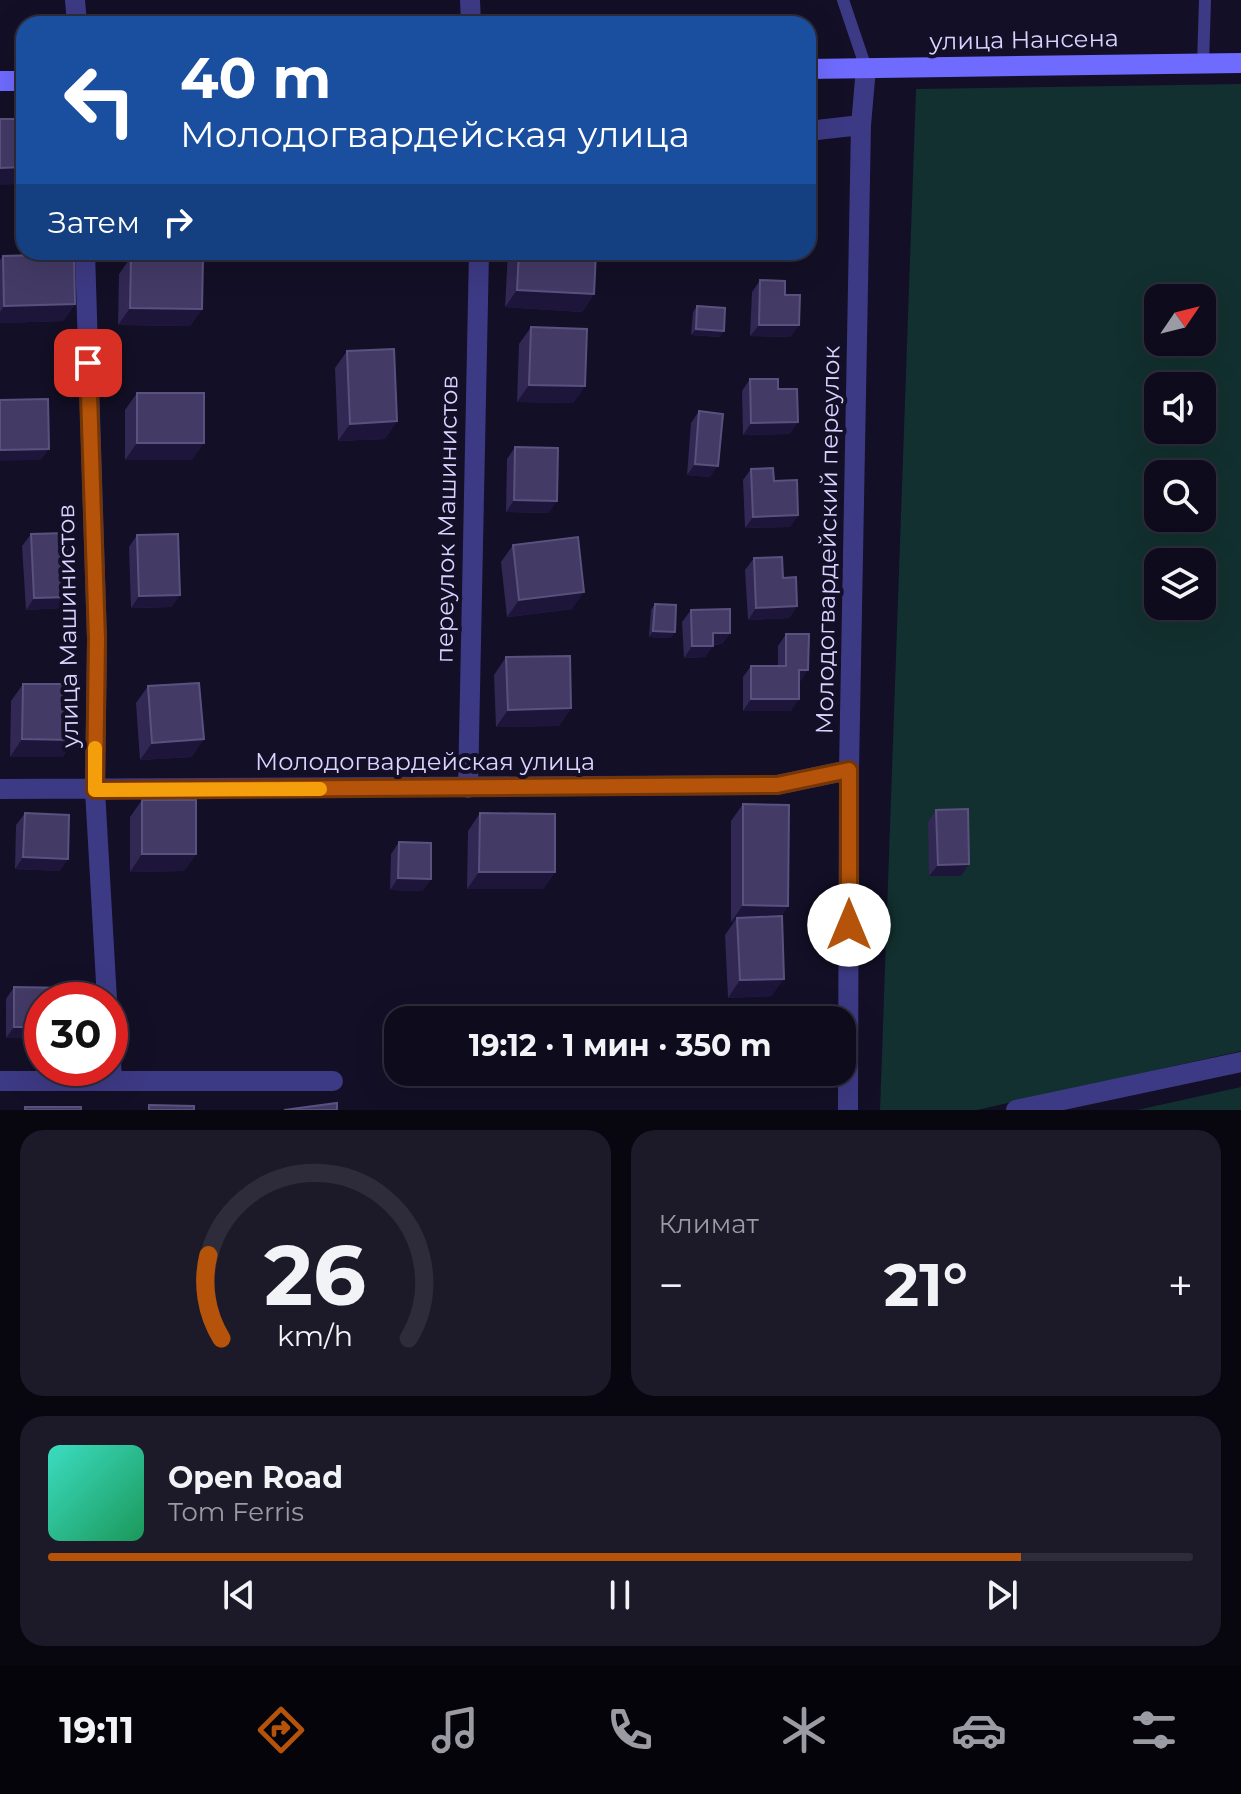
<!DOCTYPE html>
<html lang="ru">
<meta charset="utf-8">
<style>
:root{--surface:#0e0b1c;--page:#1c1929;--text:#f1f3f6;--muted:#9b9ba3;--line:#2e2b3b;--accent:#b45309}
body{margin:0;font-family:Montserrat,sans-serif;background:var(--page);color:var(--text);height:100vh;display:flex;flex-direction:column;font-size:30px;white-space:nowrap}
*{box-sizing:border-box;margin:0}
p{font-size:26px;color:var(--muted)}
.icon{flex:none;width:44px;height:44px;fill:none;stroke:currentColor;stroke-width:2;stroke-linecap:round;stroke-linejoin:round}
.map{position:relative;height:1110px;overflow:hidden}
.drawer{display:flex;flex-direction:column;gap:20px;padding:20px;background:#08060f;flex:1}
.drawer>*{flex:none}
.top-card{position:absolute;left:16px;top:16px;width:800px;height:244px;border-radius:24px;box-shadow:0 8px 32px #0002,0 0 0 2px var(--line);background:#1a4fa0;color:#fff;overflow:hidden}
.needle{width:52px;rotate:55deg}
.tools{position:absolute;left:1144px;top:284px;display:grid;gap:16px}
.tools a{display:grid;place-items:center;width:72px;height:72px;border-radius:16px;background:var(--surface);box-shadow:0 8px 32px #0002,0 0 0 2px var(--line);font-size:40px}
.speed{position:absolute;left:24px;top:982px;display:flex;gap:16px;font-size:40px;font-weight:700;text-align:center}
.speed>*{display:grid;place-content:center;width:104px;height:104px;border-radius:50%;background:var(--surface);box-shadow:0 8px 32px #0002,0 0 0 2px var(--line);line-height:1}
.speed .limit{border:12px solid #d22;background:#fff;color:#111}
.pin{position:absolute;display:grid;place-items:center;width:68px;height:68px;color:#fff;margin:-34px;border-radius:16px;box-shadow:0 4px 12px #0006}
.me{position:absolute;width:88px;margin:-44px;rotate:0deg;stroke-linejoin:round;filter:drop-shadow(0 0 6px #0008)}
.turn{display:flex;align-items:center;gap:28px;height:168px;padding:0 32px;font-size:36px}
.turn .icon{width:104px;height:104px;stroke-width:2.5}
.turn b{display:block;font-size:56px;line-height:68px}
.then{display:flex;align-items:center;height:76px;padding:0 32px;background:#0003;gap:16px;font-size:30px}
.big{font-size:60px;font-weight:700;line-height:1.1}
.drawer .widget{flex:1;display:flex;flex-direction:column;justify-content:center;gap:12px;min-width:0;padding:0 28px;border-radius:24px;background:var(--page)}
.drawer .dial{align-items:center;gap:0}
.dial svg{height:208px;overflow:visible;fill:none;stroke:var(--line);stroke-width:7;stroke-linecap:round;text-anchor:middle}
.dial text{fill:var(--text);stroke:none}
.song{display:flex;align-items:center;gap:24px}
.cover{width:96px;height:96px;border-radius:12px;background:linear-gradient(135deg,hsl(170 70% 55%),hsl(150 70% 35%))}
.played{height:8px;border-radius:4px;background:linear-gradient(90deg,var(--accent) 85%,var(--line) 85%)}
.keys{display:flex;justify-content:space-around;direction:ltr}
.heat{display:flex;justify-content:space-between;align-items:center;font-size:44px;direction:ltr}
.drawer .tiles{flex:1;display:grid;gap:20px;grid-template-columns:1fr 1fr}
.widget:last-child{grid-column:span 2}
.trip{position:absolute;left:384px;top:1006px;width:472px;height:80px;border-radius:24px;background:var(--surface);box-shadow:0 8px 32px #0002,0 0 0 2px var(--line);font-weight:700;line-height:80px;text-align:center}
.tabs{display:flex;height:128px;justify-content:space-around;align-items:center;background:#06040b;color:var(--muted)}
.tabs .icon{width:56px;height:56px}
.tabs .selected{color:var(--accent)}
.tabs b{font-size:36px;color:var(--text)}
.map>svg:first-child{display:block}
.green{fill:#12302f;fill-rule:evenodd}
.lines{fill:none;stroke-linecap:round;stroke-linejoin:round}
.lane{stroke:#3d3a85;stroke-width:12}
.street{stroke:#3d3a85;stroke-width:20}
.secondary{stroke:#6f6bff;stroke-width:20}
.wall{fill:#312854}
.shaded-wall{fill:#1d163a}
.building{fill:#433a66;stroke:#5a527e;stroke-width:2}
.route-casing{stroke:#753606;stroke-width:20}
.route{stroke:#b45309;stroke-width:14}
.slow{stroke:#f59e0b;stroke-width:14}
.labels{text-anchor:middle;stroke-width:8;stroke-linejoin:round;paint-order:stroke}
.street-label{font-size:24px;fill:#d9d4ff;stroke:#130f26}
</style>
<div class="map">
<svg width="1241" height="1110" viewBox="0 0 1241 1110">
<rect width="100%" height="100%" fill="#130f26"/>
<!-- green -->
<path class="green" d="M 1241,84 L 1241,1051 L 977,1110 L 880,1110 L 916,89 ZM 1158,298 L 1202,298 L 1202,342 L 1158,342 ZM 1158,386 L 1202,386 L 1202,430 L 1158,430 ZM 1158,474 L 1202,474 L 1202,518 L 1158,518 ZM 1158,562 L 1202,562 L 1202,606 L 1158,606 Z
M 1241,1087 L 1241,1110 L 1137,1110 Z"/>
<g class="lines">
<!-- lane -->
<path class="lane" d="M 843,0 L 866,68
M 1203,64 L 1205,0"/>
<!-- street -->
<path class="street" d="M 75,0 L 77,24
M 470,0 L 471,24
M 808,131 L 861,125
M 85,252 L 97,639 L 95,790 L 107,1000
M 468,788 L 479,252
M 0,789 L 777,785 L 849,770
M 110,1044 L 112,1081
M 0,1081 L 333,1081
M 848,1110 L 849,770 L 861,125 L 866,68
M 1016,1110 L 1241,1062"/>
<!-- secondary -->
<path class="secondary" d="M 808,69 L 1241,63
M 0,81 L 24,81"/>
</g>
<!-- wall -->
<path class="wall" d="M 508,252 L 596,252 L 594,294 L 582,312 L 505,307 Z
M 3,256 L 75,304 L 63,321 L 0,323 L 0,260 Z
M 131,257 L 202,309 L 190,326 L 118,325 L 119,274 Z
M 760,280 L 785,295 L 791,337 L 750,336 L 752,292 Z
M 697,306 L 720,337 L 691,335 L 693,312 Z
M 531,327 L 585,386 L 573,403 L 517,402 L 519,344 Z
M 347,351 L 397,421 L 385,439 L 338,441 L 335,368 Z
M 750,379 L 778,389 L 798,422 L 789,434 L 743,435 L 742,391 Z
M 137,393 L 192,460 L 125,460 L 125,410 Z
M 699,411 L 710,477 L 687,475 L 691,423 Z
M 515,447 L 549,513 L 506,512 L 507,459 Z
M 751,469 L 774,481 L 798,515 L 790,527 L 745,528 L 743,480 Z
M 31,534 L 61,608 L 26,610 L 22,546 Z
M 137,535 L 172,607 L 131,608 L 129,547 Z
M 513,545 L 572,609 L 507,617 L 501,562 Z
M 754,558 L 783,578 L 797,606 L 789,618 L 748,620 L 745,570 Z
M 655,604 L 675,632 L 670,638 L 649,637 L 651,610 Z
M 691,610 L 730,633 L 722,644 L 713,645 L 705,657 L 684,658 L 682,622 Z
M 786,634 L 800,682 L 799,682 L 791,711 L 743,711 L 743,677 L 751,666 L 778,666 L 778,646 Z
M 506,657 L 571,708 L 559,726 L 496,727 L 494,675 Z
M 23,684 L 63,757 L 10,757 L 11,701 Z
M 148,686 L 192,757 L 140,760 L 136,703 Z
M 142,800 L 196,854 L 184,871 L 130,872 L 130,817 Z
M 743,804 L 788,906 L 781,916 L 772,996 L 728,998 L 725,935 L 734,922 L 731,922 L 731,821 Z
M 936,810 L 961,876 L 929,876 L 928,822 Z
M 25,813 L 60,871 L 15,869 L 16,825 Z
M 480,813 L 555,872 L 543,889 L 467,889 L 468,831 Z
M 399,842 L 431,879 L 422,891 L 390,890 L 391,854 Z
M 14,987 L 68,1000 L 6,1038 L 6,999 Z"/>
<!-- shaded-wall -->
<path class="shaded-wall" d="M 24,167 L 24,184 L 0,185 L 0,168 Z
M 517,290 L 594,294 L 582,312 L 505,307 Z
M 75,304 L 63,321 L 0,323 L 0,312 L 4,306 Z
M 130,308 L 202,309 L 190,326 L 118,325 Z
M 759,325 L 799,325 L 791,337 L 750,336 Z
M 696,329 L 724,331 L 720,337 L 691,335 Z
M 529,385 L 585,386 L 573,403 L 517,402 Z
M 397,421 L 385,439 L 338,441 L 350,424 Z
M 798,422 L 789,434 L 743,435 L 751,423 Z
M 137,443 L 204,443 L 192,460 L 125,460 Z
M 49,449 L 41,460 L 0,461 L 0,450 Z
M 695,464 L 718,466 L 710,477 L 687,475 Z
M 514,500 L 557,501 L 549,513 L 506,512 Z
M 798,515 L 790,527 L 745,528 L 753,517 Z
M 584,592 L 572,609 L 507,617 L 519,600 Z
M 180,595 L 172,607 L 131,608 L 139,596 Z
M 69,597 L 61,608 L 26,610 L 34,598 Z
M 797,606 L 789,618 L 748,620 L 756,608 Z
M 653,631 L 675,632 L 670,638 L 649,637 Z
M 713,633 L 730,633 L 722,644 L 705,645 Z
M 692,646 L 713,646 L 705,657 L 684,658 Z
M 799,670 L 808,670 L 800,682 L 791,682 Z
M 751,699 L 799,699 L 791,711 L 743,711 Z
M 571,708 L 559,726 L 496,727 L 508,710 Z
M 22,739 L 75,740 L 63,757 L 10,757 Z
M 204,739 L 192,757 L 140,760 L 152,743 Z
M 142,854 L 196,854 L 184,871 L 130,872 Z
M 23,857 L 68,859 L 60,871 L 15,869 Z
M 969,864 L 961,876 L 929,876 L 938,865 Z
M 479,872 L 555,872 L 543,889 L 467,889 Z
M 398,878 L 431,879 L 422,891 L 390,890 Z
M 743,905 L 788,906 L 776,923 L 737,918 L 734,922 L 731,922 Z
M 784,979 L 772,996 L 728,998 L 740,980 Z
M 14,1027 L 42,1027 L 42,1039 L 6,1038 Z"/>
<!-- building -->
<path class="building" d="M 0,119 L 24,119 L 24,167 L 0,168 Z
M 519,252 L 596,252 L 594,294 L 517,290 Z
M 74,254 L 75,304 L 4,306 L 3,256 Z
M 131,257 L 203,258 L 202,309 L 130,308 Z
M 760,280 L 785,281 L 785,295 L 800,295 L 799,325 L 759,325 Z
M 697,306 L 725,308 L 724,331 L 696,329 Z
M 531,327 L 587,329 L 585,386 L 529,385 Z
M 394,349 L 397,421 L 350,424 L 347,351 Z
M 750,379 L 778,379 L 778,389 L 797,389 L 798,422 L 751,423 Z
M 137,393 L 204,393 L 204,443 L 137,443 Z
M 48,399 L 49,449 L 0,450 L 0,400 Z
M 699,411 L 723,414 L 718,466 L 695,464 Z
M 515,447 L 558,448 L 557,501 L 514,500 Z
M 773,468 L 774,481 L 797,480 L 798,515 L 753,517 L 751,469 Z
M 66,533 L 69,597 L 34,598 L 31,534 Z
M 178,534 L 180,595 L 139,596 L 137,535 Z
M 578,537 L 584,592 L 519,600 L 513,545 Z
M 782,557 L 783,578 L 796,577 L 797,606 L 756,608 L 754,558 Z
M 655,604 L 676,605 L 675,632 L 653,631 Z
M 730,609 L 730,633 L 713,633 L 713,646 L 692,646 L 691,610 Z
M 786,634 L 809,634 L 808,670 L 799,670 L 799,699 L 751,699 L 751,666 L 786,666 Z
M 570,656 L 571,708 L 508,710 L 506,657 Z
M 199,683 L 204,739 L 152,743 L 148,686 Z
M 23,684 L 75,684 L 75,740 L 22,739 Z
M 142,800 L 196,800 L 196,854 L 142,854 Z
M 743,804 L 789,805 L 788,906 L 743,905 Z
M 968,809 L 969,864 L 938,865 L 936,810 Z
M 25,813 L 69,815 L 68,859 L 23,857 Z
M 480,813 L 555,814 L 555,872 L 479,872 Z
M 399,842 L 431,843 L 431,879 L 398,878 Z
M 782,916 L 784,979 L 740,980 L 737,918 Z
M 14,987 L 68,988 L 68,1000 L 42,1000 L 42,1027 L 14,1027 Z
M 337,1103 L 337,1110 L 284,1110 Z
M 149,1105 L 194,1106 L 194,1110 L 149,1110 Z
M 25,1107 L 81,1107 L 81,1110 L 25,1110 Z"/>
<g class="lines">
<!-- route casing -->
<g class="route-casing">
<path id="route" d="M 88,363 L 97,639 L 95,790 L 777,785 L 849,770 L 849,925"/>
</g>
<!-- route -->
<use href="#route" class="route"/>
<!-- slow -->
<path class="slow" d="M 95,748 L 95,790 L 320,789"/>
</g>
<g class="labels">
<!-- street labels -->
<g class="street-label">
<text transform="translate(1024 40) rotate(-1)" y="8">улица Нансена</text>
<text transform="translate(447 519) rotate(-89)" y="8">переулок Машинистов</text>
<text transform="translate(828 540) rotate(-89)" y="8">Молодогвардейский переулок</text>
<text transform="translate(68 626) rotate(-91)" y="8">улица Машинистов</text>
<text x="425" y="770">Молодогвардейская улица</text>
</g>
</g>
</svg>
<div class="tools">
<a><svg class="needle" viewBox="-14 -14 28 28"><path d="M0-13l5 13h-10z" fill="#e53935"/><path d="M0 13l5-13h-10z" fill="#9b9ba3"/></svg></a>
<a><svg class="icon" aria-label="sound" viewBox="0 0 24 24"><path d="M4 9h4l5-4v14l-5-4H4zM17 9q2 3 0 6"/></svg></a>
<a><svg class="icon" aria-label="search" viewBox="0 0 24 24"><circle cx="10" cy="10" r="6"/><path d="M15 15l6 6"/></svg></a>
<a><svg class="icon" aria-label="layers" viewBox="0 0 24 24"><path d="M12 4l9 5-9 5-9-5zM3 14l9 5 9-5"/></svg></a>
</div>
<div class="speed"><div class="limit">30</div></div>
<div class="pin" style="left:88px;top:363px;background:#d93025"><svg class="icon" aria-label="arrive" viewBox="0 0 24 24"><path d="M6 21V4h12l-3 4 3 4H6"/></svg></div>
<svg class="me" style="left:849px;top:925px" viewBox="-20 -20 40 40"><circle r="19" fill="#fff"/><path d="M0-13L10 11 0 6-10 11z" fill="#b45309"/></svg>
<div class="trip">19:12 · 1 мин · 350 m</div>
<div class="top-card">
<div class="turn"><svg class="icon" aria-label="left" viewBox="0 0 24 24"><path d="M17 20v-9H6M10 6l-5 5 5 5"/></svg><div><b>40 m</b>Молодогвардейская улица</div></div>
<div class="then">Затем<svg class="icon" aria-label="right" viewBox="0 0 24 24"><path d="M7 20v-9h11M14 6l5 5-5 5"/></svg></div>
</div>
</div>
<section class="drawer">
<div class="tiles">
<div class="widget dial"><svg viewBox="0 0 100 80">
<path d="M14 69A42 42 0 1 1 86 69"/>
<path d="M14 69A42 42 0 0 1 9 37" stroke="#b45309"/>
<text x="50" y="56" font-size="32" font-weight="700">26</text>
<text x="50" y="72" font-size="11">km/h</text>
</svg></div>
<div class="widget"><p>Климат</p>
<div class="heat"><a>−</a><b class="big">21°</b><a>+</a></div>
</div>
<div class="widget">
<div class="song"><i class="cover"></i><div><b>Open Road</b><p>Tom Ferris</p></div></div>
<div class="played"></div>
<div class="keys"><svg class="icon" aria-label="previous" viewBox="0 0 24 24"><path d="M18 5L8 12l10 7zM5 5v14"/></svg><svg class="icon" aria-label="pause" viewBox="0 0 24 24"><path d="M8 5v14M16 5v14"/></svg><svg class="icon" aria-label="next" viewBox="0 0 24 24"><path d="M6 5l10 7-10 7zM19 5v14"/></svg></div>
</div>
</div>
</section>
<nav class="tabs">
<b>19:11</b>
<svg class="icon selected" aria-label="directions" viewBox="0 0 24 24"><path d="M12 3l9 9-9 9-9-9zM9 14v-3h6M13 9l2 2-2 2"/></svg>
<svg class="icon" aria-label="music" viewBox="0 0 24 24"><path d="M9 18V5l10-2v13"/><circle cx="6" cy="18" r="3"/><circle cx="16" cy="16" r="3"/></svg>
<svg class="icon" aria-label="phone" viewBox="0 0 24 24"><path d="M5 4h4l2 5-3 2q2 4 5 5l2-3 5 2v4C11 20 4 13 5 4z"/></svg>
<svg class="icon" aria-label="climate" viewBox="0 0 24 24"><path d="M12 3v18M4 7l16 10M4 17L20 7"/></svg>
<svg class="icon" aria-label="car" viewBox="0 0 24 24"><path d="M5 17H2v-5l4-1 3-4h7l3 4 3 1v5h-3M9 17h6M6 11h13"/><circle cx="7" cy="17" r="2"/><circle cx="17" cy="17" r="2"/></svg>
<svg class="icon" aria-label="filters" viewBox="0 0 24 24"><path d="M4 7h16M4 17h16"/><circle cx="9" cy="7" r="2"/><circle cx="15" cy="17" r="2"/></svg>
</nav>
